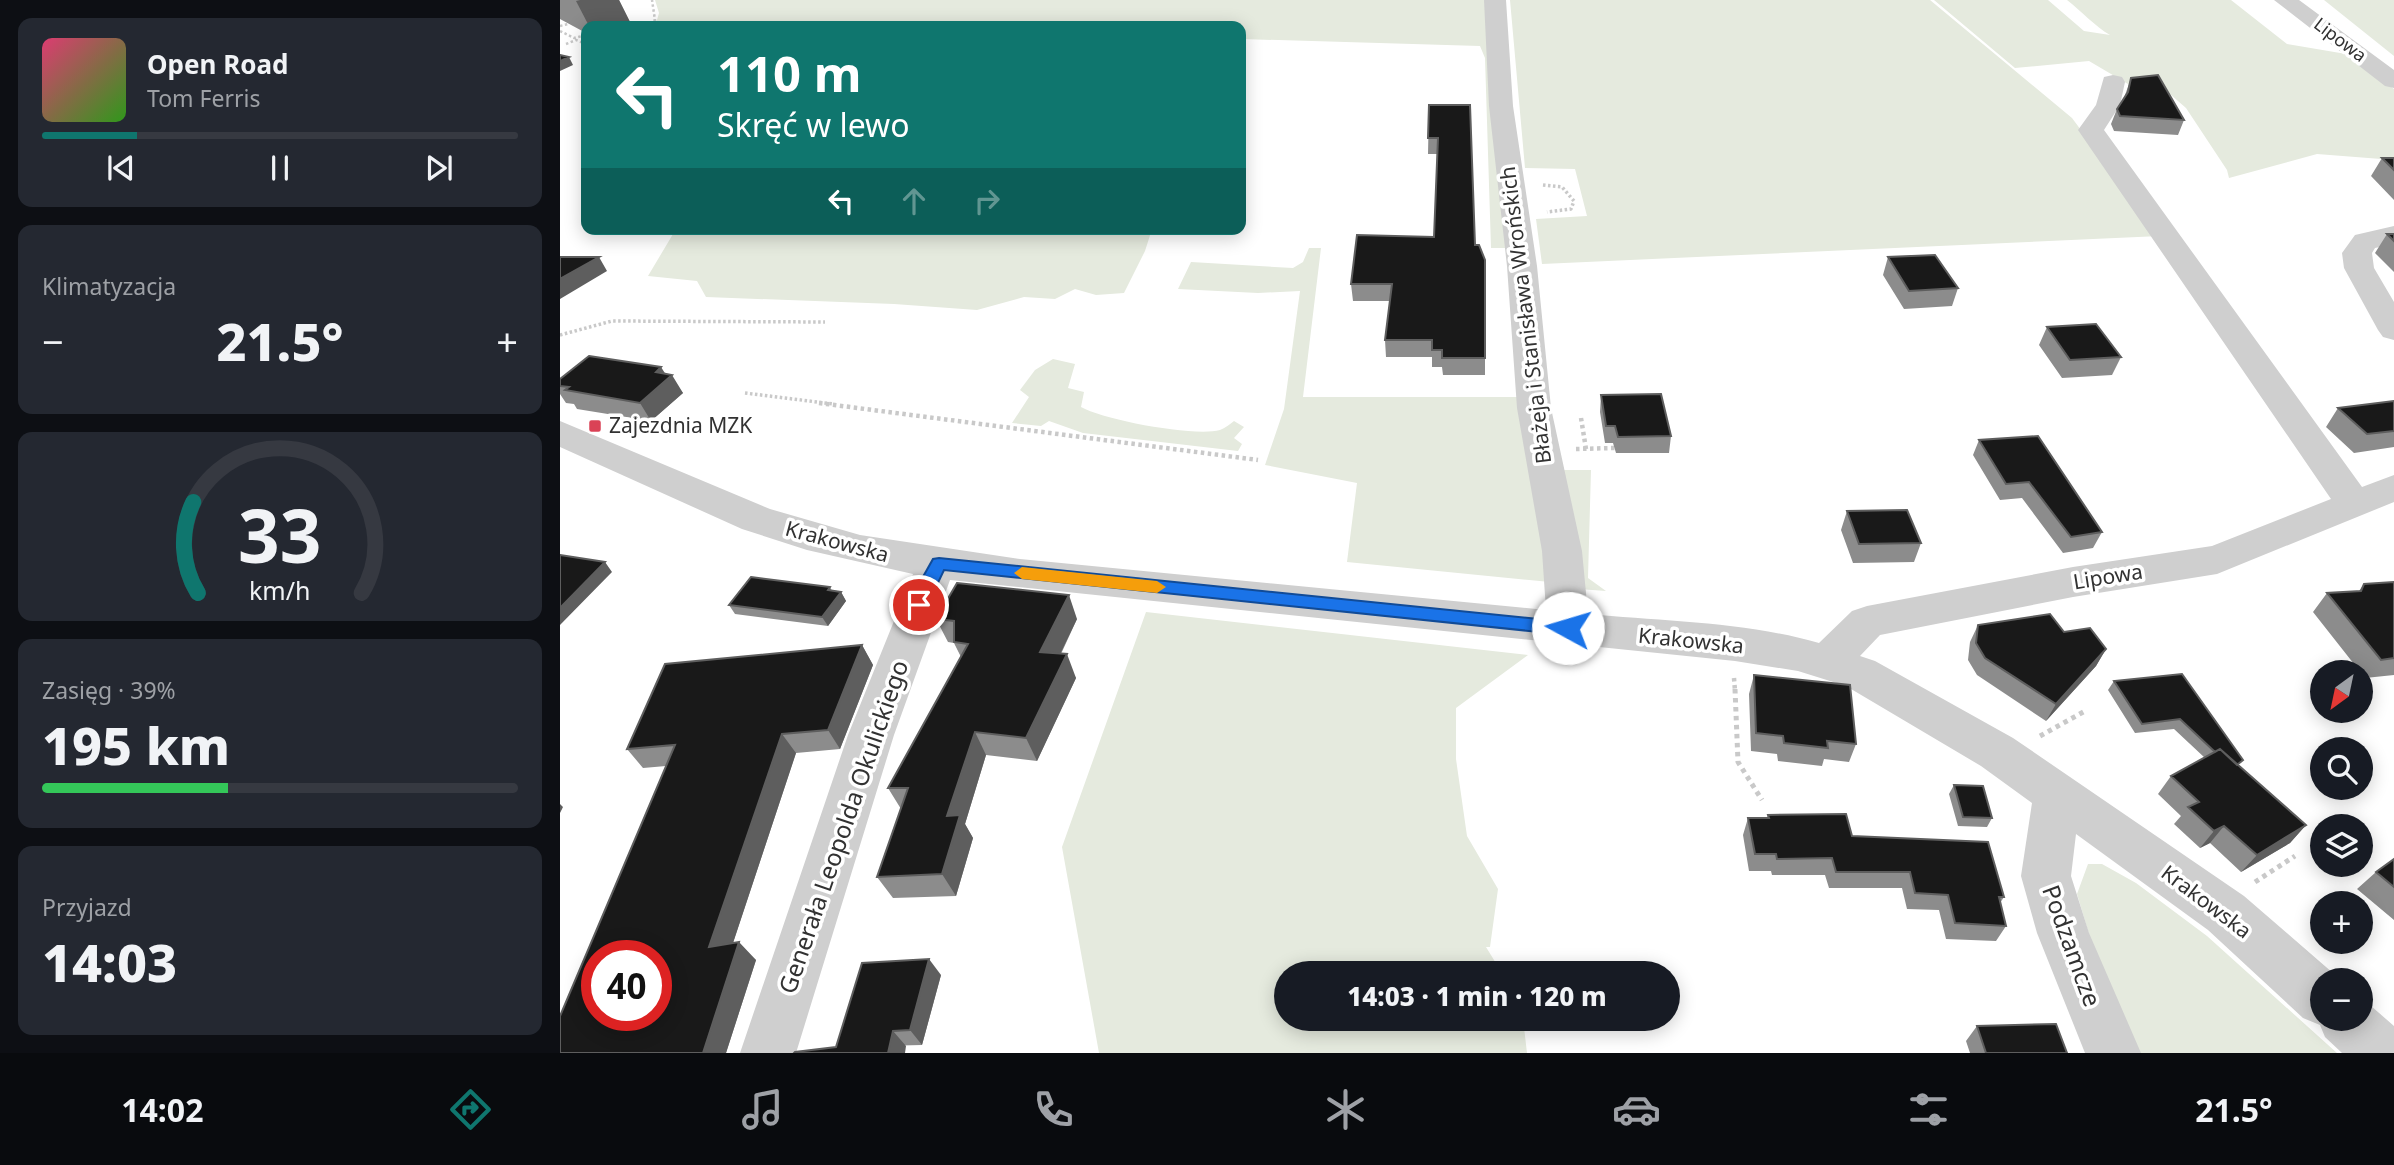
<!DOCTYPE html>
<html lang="pl">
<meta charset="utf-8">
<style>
:root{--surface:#171b24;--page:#242831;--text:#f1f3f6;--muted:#9ea1a6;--line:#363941;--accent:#0f766e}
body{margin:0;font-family:"Noto Sans",sans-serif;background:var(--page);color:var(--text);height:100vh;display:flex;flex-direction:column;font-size:26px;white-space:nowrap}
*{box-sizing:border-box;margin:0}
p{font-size:23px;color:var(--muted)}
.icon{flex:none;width:38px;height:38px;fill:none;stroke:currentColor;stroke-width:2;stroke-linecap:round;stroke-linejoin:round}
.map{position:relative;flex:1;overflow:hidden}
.sheet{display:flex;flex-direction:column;gap:18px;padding:18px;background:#0d0f14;width:560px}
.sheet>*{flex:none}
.top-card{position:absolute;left:21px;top:21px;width:665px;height:214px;border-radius:14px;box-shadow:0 4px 18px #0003;background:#0f766e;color:#fff;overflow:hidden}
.needle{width:46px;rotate:213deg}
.controls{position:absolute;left:1750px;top:660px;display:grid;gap:14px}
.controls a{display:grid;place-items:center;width:63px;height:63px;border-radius:50%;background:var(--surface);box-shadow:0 4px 18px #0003;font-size:35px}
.speed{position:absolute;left:21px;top:940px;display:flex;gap:14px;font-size:35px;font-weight:700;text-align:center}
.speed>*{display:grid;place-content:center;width:91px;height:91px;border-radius:50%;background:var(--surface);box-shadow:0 4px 18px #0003;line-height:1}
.speed .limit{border:10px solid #d22;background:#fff;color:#111}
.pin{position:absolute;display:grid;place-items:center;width:60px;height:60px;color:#fff;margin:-30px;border:4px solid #fff;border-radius:50%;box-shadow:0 2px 7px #0007}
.me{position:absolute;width:77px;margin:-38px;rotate:276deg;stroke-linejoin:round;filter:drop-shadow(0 0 5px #0008)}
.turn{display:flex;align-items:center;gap:24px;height:147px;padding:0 21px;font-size:32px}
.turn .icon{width:91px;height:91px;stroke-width:2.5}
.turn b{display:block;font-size:49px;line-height:60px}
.lanes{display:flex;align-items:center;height:66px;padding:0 21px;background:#0003;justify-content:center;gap:35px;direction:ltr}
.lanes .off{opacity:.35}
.big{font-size:52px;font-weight:800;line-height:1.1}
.sheet .tile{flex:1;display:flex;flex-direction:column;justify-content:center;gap:10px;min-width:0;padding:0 24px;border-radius:14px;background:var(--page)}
.sheet .dial{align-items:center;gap:0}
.dial svg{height:182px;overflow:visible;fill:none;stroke:var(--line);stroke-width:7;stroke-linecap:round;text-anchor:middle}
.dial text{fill:var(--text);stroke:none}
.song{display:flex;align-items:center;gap:21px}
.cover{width:84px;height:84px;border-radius:10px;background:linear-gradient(135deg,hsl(340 70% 55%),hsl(110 70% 35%))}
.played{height:7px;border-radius:4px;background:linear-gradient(90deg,var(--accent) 20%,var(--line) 20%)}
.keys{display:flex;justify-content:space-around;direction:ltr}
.heat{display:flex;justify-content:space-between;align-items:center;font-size:38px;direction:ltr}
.charge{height:10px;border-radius:5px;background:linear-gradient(90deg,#34c759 39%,var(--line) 0)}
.trip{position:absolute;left:714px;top:961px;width:406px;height:70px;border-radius:35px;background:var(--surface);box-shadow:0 4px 18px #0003;font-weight:800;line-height:70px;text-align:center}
.tab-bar{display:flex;height:112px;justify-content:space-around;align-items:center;background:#090b0e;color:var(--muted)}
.tab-bar .icon{width:49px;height:49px}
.tab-bar .active{color:var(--accent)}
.tab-bar b{font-size:32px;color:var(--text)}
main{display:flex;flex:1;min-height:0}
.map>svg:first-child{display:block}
.green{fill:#e5eade}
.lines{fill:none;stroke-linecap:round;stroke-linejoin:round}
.path-far3{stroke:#c9c9c9;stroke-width:2.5;stroke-dasharray:2.5 2.5;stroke-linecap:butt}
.path-far2{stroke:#c9c9c9;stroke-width:3.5;stroke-dasharray:2.5 2.5;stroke-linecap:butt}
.path-far1{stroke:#c9c9c9;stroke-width:4.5;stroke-dasharray:3.5 3.5;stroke-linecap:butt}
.path{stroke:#c9c9c9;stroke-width:5;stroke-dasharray:4.5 4.5;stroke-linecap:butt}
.minor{fill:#cfcfcf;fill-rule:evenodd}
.wall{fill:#8c8c8c}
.shaded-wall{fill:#5e5e5e}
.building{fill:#191919;stroke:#5e5e5e;stroke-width:2;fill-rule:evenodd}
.route{fill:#1a73e8;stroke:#114b97;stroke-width:2}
.slow{fill:#f59e0b}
.poi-dot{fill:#da4256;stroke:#fff;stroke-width:2.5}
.labels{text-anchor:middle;stroke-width:7;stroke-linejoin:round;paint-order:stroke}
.far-street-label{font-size:18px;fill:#323232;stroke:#fff}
.street-label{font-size:21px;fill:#323232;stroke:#fff}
.poi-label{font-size:21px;fill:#323232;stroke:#fff;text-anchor:start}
.near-street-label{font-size:24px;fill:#323232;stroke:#fff}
</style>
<main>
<section class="sheet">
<div class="tile">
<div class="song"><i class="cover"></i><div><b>Open Road</b><p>Tom Ferris</p></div></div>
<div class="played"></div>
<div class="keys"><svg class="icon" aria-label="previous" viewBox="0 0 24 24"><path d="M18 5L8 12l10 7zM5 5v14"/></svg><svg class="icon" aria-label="pause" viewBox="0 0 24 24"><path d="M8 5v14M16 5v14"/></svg><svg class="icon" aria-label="next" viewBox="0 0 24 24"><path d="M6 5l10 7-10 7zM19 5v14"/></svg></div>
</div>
<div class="tile"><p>Klimatyzacja</p>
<div class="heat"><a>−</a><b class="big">21.5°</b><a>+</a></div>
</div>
<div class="tile dial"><svg viewBox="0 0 100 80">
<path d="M14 69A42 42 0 1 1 86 69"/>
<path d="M14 69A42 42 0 0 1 12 29" stroke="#0f766e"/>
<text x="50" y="56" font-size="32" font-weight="700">33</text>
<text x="50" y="72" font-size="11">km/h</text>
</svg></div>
<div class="tile"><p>Zasięg · 39%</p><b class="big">195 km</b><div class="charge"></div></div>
<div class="tile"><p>Przyjazd</p><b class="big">14:03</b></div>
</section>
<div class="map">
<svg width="1834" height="1053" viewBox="0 0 1834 1053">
<rect width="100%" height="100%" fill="#fff"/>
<!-- green -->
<path class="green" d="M 95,0 L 931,0 L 953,248 L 931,248 L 925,58 L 920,46 L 681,39 L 681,26 L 87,26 L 97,20 L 99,13 Z
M 950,0 L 1370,0 L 1512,118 L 1600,236 L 982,264 L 976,219 L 1027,216 L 1015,169 L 965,168 Z
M 1374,0 L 1488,0 L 1524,31 L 1550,35 C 1536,27 1521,11 1507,0 L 1671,0 L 1727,44 L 1792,55 L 1834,89 L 1834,160 L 1757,154 L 1669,178 L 1667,170 L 1626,108 L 1603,88 L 1568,84 L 1529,61 L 1455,68 Z
M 1764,0 L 1834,0 L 1834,56 Z
M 116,229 L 592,229 L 585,251 L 564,293 L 536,295 L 515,289 L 495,299 L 464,297 L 417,310 L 334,304 L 146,297 L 137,281 L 88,276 Z
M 749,248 L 761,248 L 743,397 L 969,397 L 990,582 L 787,562 L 797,483 L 705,465 L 724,409 L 740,291 L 698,293 L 618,289 L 631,262 L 733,268 L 743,262 Z
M 493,359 L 515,364 L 508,388 L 524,392 L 521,407 C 544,420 634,437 660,430 C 665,428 670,424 674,421 L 684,427 L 674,438 L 682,444 L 678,451 L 523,433 L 489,421 L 481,426 L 452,423 L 469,397 L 460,390 L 475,370 Z
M 1002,470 L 1031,470 L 1028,578 L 1046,591 L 1019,589 Z
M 586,612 L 968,655 L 896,708 L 896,759 L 907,836 L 938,889 L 930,947 L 926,947 L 942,973 L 726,973 L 726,1018 L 963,1019 L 967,1053 L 539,1053 L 502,847 Z
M 1528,864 L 1542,864 L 1576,883 L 1647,936 L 1777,1053 L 1572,1053 L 1552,1011 L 1517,894 Z"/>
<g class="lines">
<!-- path-far3 -->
<path class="path-far3" d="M 0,26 L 8,24
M 85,26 L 95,20 L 92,0
M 0,31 L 14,38 L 26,35
M 6,44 L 16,40 L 26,44"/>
<!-- path-far2 -->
<path class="path-far2" d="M 983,185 L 1002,187 L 1014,201 L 1011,209 L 987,212
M 0,335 L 52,321 L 265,322
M 185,393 L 273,404"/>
<!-- path-far1 -->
<path class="path-far1" d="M 259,403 L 698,460
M 1021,418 L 1026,449
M 1016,449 L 1055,448
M 1174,678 L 1175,691"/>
<!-- path -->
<path class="path" d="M 1175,689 L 1178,762 L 1202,800
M 1480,736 L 1525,711
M 1695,882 L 1735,856"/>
<!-- minor -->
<path class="minor" d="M 924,0 L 946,0 L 953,106 L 977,266 L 991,408 L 1022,551 L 1028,614 C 1102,621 1187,622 1259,643 L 1292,611 L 1307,606 L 1513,567 L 1652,546 L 1771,499 L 1518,130 L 1536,105 L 1544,77 L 1553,75 L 1562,77 L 1565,82 L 1560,105 L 1544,130 L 1802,487 L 1834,475 L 1834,502 L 1657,574 L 1513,597 L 1320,635 L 1300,656 L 1315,661 L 1453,738 L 1684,896 L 1781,980 L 1762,980 L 1762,1018 L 1801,1018 L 1801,998 L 1803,999 L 1834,1026 L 1834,1053 L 1782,1053 L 1765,1037 L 1760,1025 L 1743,1018 L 1648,930 L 1516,834 L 1511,876 L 1529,933 L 1581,1053 L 1525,1053 L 1477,933 L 1461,876 L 1472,803 L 1421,766 L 1286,686 L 1238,671 L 1175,661 L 390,580 L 334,735 L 236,1053 L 180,1053 L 288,735 L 353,574 L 247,550 L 182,529 L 0,447 L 0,421 L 210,509 L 300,535 L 460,559 L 986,610 L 982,551 L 957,408 L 947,266 L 929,106 Z
M 1714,0 L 1739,0 L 1834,70 L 1834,88 L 1825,86 Z
M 1834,226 L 1834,244 L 1815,248 L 1812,253 L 1814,268 L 1834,302 L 1834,340 L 1823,337 L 1818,330 L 1784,268 L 1782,253 L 1795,235 Z"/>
</g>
<!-- wall -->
<path class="wall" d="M 0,0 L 59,0 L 72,26 L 26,26 L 26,33 L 0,19 Z
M 1571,78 L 1624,120 L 1618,135 L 1554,131 L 1551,124 L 1557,109 L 1564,98 Z
M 869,105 L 915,245 L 925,260 L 925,375 L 883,375 L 882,367 L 872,367 L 872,357 L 826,357 L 825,340 L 830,301 L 793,301 L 791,284 L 874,237 L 877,154 L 868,154 Z
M 1822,158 L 1834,158 L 1834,200 L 1811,176 Z
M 1827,234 L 1834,234 L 1834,272 L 1815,253 Z
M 1328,257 L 1398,288 L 1392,306 L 1344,309 L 1323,275 Z
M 1487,327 L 1561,357 L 1552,375 L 1502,378 L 1479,345 Z
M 105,373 L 123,393 L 91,421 L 17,409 L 14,404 L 6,403 L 0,394 L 0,379 Z
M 1041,395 L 1111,436 L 1109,453 L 1056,453 L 1053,443 L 1045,443 L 1040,412 Z
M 1834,401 L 1834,447 L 1794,453 L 1766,427 L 1778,408 Z
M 1419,440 L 1542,532 L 1533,548 L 1503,553 L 1462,498 L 1440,500 L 1413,455 Z
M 1287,511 L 1361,543 L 1354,562 L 1293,563 L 1281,530 Z
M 1834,582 L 1834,675 L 1805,678 L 1753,612 L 1767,593 L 1799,591 L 1804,584 Z
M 270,587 L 272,591 L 281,592 L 286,601 L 268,626 L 175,614 L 169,605 Z
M 376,619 L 517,619 L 501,654 L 516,678 L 477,761 L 426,755 L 405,824 L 413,838 L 396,896 L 333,898 L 317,877 L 341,809 L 328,788 L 401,657 L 394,643 L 388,642 Z
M 1418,625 L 1504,632 L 1546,649 L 1536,666 L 1486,721 L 1417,675 L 1408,660 L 1410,642 Z
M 302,645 L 313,665 L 280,749 L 236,753 L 173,943 L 196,960 L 166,1053 L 106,766 L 83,768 L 67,749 Z
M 1622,674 L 1683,760 L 1678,765 L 1746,825 L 1730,843 L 1681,872 L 1650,843 L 1640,848 L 1614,824 L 1621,816 L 1598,794 L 1611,776 L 1645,758 L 1614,729 L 1575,733 L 1548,690 L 1554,681 Z
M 1194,675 L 1296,744 L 1289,762 L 1264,759 L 1262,766 L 1218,761 L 1217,754 L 1191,751 L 1189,694 Z
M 1394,785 L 1432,818 L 1427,827 L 1398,826 L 1389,794 Z
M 1208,815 L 1292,836 L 1444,897 L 1440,903 L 1446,926 L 1436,941 L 1386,939 L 1379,910 L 1347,909 L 1342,888 L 1269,888 L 1265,875 L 1212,875 L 1211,871 L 1189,871 L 1183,835 L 1188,818 L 1207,818 Z
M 1834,859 L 1834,920 L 1797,889 L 1816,872 Z
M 381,975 L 362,1045 L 276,1047 Z
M 1417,1026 L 1507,1053 L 1410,1053 L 1406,1041 Z"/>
<!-- shaded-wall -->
<path class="shaded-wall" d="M 20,0 L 59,0 L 72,26 L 29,26 L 16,1 Z
M 9,57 L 13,65 L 0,71 L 0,61 Z
M 39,257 L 47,271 L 0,299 L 0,279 Z
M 101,367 L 108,378 L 112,375 L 123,393 L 91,421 L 80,403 L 96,372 Z
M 45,562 L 52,572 L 0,625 L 0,608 Z
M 281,592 L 286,601 L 268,626 L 262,617 Z
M 509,595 L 517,619 L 490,675 L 480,652 Z
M 302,645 L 313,665 L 280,749 L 268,730 Z
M 1546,649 L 1536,666 L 1486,721 L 1496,704 Z
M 507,654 L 516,678 L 477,761 L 466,738 Z
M 415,732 L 426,755 L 405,824 L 413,838 L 396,896 L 382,874 L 387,816 Z
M 222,734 L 236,753 L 166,964 L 149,947 Z
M 0,804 L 3,807 L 0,813 Z
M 1746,825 L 1730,843 L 1681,872 L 1697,855 Z
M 1664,826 L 1650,843 L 1640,848 L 1654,831 Z
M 179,942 L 196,960 L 166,1053 L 143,1053 Z
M 369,959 L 381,975 L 362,1045 L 350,1030 Z
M 333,1031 L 346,1046 L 345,1053 L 328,1053 Z"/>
<!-- building -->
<path class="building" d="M 0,55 L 9,57 L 0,61 Z
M 1598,75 L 1624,120 L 1560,116 L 1557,109 L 1568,92 L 1571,78 Z
M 869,105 L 910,105 L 915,245 L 919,245 L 925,260 L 925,358 L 882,358 L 882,350 L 872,350 L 872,340 L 825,340 L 832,284 L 791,284 L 797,235 L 874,237 L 878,138 L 868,138 Z
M 1822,158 L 1834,158 L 1834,170 Z
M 1827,234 L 1834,234 L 1834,241 Z
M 1375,255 L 1398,288 L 1349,291 L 1328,257 Z
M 0,257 L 39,257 L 0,279 Z
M 1536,324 L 1561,357 L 1510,360 L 1487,327 Z
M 29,356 L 101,367 L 96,372 L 112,375 L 80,403 L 5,390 L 9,387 L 0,386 L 0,379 Z
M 1101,394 L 1111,436 L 1058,437 L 1055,426 L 1046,426 L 1041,395 Z
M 1834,401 L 1834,431 L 1807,434 L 1778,408 Z
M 1478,436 L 1542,532 L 1511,537 L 1469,482 L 1446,484 L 1419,440 Z
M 1347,510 L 1361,543 L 1299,544 L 1287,511 Z
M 0,555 L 45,562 L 0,608 Z
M 191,577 L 270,587 L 268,590 L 281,592 L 262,617 L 169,605 Z
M 1834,582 L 1834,658 L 1821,660 L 1767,593 L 1801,591 L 1804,584 Z
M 397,583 L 509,595 L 480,652 L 507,654 L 466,738 L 415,732 L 387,816 L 400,815 L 382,874 L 317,877 L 348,788 L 328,788 L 408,644 L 394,642 L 394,621 L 376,619 Z
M 1490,614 L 1504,632 L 1530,628 L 1546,649 L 1496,704 L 1425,658 L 1416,643 L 1418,625 Z
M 302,645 L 268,730 L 222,734 L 149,947 L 179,942 L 143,1053 L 0,1053 L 0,1016 L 115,745 L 67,749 L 105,664 ZM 37,956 L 96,956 L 96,1015 L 37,1015 Z
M 1622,674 L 1683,760 L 1677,765 L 1660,749 L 1655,752 L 1620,719 L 1582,724 L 1554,681 Z
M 1194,675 L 1290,685 L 1296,744 L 1267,741 L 1268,748 L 1224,743 L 1223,736 L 1196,733 Z
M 1660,749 L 1746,825 L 1697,855 L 1664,826 L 1654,831 L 1628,807 L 1639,802 L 1611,776 Z
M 1394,785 L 1423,786 L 1432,818 L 1403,817 Z
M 1286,814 L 1292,836 L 1428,842 L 1444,897 L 1439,897 L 1446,926 L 1395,923 L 1388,895 L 1355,893 L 1350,872 L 1276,872 L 1272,858 L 1217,859 L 1216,854 L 1195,854 L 1188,818 L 1209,818 L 1208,815 Z
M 1834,859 L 1834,887 L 1816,872 Z
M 369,959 L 350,1030 L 333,1031 L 328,1053 L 234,1053 L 235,1052 L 276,1047 L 302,963 Z
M 1496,1024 L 1507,1053 L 1426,1053 L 1417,1026 Z"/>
<!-- route -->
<path class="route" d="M 379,558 L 1008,622 L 1014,624 L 1017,628 L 1014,633 L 1008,635 L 384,570 L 365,610 L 353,610 L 351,605 L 359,584 L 373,559 Z"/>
<!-- slow -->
<path class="slow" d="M 462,567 L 597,581 L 606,587 L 597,593 L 462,579 L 454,573 Z"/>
<!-- markers -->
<rect class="poi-dot" x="28" y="419" width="14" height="14" rx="3.5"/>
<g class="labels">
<!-- far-street labels -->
<g class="far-street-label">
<text transform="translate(1780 40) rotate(37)" y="6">Lipowa</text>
</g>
<!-- street labels -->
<g class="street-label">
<text transform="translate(966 315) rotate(-97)" y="7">Błażeja i Stanisława Wrońskich</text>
<text transform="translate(277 542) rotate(15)" y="7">Krakowska</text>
<text transform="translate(1548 577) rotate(-9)" y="7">Lipowa</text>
<text transform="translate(1131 641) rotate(6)" y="7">Krakowska</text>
<text transform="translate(1646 902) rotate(37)" y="7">Krakowska</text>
</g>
<!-- poi labels -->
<g class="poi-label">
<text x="49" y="433">Zajezdnia MZK</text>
</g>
<!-- near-street labels -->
<g class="near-street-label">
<text transform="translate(284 827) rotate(-71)" y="8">Generała Leopolda Okulickiego</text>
<text transform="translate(1511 946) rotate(70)" y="8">Podzamcze</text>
</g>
</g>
</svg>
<div class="controls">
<a><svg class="needle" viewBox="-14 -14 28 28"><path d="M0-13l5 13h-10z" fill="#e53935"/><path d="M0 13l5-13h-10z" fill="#9ea1a6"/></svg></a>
<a><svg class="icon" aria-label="search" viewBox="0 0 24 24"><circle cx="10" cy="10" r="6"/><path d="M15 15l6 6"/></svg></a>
<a><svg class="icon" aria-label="layers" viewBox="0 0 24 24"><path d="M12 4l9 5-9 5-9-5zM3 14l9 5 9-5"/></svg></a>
<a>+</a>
<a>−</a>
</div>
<div class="speed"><div class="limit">40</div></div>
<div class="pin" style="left:359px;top:605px;background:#d93025"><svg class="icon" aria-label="arrive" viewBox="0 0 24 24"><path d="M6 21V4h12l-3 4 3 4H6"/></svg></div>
<svg class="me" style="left:1008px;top:628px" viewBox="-20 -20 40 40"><circle r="19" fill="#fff"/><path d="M0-13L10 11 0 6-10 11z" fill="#1a73e8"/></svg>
<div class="trip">14:03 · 1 min · 120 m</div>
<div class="top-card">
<div class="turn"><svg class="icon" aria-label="left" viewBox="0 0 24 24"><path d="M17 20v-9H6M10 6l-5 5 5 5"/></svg><div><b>110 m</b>Skręć w lewo</div></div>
<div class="lanes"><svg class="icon" aria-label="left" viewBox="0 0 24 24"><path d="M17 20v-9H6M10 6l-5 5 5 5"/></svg><svg class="icon off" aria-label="ahead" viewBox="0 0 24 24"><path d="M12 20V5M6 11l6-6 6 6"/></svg><svg class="icon off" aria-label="right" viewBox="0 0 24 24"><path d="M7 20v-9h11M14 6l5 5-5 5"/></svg></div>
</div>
</div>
</main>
<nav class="tab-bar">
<b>14:02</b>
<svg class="icon active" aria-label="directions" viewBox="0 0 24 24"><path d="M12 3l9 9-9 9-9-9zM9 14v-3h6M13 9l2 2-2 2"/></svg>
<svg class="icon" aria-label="music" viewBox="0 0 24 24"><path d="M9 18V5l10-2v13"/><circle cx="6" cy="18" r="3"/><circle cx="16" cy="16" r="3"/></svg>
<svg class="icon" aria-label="phone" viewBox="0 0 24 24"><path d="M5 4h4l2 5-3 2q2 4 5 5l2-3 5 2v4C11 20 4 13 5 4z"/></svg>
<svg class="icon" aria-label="climate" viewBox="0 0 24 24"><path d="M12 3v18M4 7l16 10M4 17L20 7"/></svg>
<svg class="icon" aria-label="car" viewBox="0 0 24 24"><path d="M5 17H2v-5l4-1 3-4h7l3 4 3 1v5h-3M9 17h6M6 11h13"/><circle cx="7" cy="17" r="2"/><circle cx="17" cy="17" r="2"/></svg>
<svg class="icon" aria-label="filters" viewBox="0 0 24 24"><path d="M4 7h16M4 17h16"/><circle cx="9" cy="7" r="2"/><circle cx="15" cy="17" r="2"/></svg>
<b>21.5°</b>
</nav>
